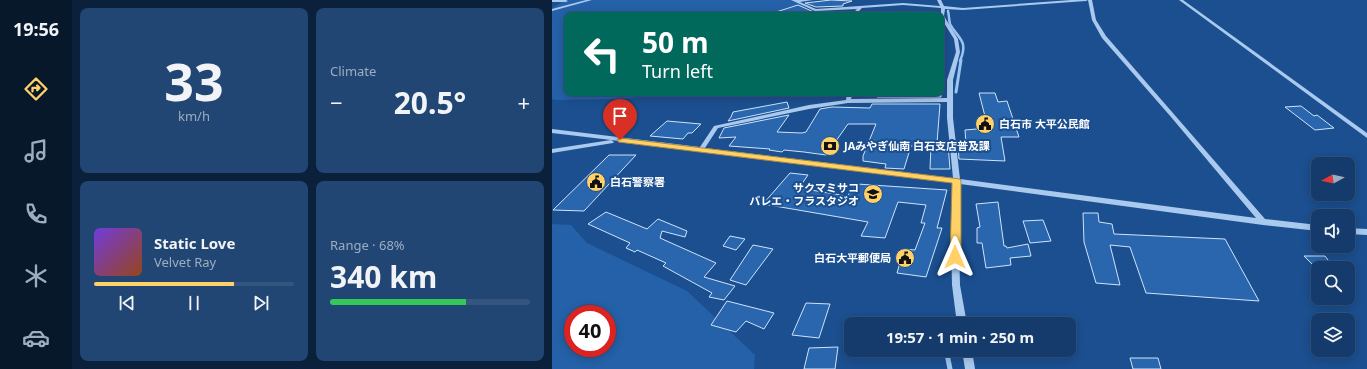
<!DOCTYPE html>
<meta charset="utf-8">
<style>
:root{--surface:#143b6b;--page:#214673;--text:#f1f3f6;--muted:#9dadc1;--line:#33557e;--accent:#ffd166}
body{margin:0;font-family:"Noto Sans","Noto Sans JP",sans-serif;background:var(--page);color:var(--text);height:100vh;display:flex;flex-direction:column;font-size:15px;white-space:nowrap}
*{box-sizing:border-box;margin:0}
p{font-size:13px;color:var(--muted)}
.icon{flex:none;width:22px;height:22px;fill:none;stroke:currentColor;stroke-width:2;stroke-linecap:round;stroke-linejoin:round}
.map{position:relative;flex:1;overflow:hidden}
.drawer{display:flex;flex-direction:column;gap:8px;padding:8px;background:#0b203b;width:480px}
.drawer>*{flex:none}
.banner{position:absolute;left:12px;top:12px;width:380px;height:84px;border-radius:8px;box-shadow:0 2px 10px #0003,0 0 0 1px var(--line);background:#00695c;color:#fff;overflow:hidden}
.needle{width:26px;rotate:262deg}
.tools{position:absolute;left:759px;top:157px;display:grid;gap:8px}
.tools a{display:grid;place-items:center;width:44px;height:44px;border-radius:8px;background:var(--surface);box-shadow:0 2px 10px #0003,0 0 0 1px var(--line);font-size:20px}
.speed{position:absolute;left:12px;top:305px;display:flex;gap:8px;font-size:20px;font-weight:700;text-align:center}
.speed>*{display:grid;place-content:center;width:52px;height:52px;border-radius:50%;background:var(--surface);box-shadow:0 2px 10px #0003,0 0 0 1px var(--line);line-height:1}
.speed .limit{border:6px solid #d22;background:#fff;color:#111}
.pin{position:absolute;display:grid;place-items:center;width:34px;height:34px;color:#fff;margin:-41px -17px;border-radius:50% 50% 50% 0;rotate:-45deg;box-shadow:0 0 4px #0007}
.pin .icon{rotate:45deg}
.me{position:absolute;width:44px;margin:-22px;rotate:0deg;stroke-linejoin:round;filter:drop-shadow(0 0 3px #0008)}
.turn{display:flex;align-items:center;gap:14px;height:84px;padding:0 12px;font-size:18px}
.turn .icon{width:52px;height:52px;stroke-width:2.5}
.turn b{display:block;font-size:28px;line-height:34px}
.big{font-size:30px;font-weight:700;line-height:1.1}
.drawer .widget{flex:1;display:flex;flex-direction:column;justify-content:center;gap:6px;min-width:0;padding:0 14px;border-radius:8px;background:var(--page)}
.drawer .dial{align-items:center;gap:0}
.dial b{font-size:52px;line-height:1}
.song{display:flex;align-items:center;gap:12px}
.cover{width:48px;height:48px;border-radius:6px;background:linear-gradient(135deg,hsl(260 70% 55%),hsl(20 70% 35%))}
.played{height:4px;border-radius:2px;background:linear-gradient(90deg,var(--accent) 70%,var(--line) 70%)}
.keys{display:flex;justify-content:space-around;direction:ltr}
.heat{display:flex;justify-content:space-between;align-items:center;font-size:22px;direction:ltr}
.charge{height:6px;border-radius:3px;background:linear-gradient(90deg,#34c759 68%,var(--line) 0)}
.drawer .tiles{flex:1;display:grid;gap:8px;grid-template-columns:repeat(2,1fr)}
.trip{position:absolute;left:292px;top:317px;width:232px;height:40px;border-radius:8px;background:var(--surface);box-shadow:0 2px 10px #0003,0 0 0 1px var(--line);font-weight:700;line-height:40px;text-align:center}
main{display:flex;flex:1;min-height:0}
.tab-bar{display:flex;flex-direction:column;width:72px;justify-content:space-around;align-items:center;background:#08182b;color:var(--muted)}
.tab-bar .icon{width:28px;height:28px}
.tab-bar .current{color:var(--accent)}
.tab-bar b{font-size:18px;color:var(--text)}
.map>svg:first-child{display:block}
.green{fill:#2461a8;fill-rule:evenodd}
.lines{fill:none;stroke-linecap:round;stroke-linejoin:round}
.stream-far2{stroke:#9cc4f0;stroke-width:2.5}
.stream-far1{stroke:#9cc4f0;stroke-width:3}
.stream{stroke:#9cc4f0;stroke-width:5}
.building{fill:#2a66ad;stroke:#cfe3fa}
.minor{fill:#a9c9ee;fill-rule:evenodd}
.route{fill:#ffd166;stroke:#a68842}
.labels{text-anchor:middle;stroke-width:4;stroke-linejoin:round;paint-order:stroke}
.poi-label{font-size:11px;font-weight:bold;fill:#fff;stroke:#1b4f8f;text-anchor:start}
</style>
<main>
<nav class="tab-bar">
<b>19:56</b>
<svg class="icon current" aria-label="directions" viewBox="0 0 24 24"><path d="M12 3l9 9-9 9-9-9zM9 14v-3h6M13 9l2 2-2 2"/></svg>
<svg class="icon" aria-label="music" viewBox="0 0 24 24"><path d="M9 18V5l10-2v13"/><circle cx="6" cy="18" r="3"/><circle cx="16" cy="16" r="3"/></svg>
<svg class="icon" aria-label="phone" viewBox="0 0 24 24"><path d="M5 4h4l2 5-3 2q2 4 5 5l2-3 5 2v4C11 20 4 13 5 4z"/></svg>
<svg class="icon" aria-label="climate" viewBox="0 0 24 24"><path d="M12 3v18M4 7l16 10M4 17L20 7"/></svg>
<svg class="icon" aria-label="car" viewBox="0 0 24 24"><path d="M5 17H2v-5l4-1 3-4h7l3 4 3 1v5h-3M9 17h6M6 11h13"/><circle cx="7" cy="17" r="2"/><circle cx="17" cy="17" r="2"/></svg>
</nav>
<section class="drawer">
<div class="tiles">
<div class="widget dial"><b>33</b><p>km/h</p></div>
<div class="widget"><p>Climate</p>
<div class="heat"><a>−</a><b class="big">20.5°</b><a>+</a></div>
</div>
<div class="widget">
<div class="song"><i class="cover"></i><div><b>Static Love</b><p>Velvet Ray</p></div></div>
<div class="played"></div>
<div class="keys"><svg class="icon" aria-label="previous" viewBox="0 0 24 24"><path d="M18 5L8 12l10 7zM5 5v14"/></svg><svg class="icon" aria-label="pause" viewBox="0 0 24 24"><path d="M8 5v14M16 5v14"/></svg><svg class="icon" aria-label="next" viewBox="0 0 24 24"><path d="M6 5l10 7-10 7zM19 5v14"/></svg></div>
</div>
<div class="widget"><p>Range · 68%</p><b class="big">340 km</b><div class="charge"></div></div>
</div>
</section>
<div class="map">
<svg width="815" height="369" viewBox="0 0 815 369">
<rect width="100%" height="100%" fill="#1b4f8f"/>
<!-- green -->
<path class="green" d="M 13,0 L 243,0 L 264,15 L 15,15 L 15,93 L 132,93 L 65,99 L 5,100 L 0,99 L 0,8 Z
M 0,224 L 19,225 L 35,243 L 135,291 L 203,355 L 202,369 L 0,369 ZM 21,314 L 55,314 L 55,348 L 21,348 Z"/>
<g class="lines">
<!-- stream-far2 -->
<path class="stream-far2" d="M 396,11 C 397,15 397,20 398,24 C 406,39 417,40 408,61"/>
<!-- stream-far1 -->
<path class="stream-far1" d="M 404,92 L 409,60"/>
<!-- stream -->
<path class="stream" d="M 395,354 L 398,369"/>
</g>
<!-- building -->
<path class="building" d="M 279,0 L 300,1 L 291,4 L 291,6 L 264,7 L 253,3 Z
M 246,5 L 262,12 L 272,12 L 265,15 L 221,15 L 221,13 Z
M 327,93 L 389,93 L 389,97 L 325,97 Z
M 427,93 L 443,93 L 446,102 L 455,101 L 467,137 L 449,137 L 453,161 L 407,159 L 406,144 L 414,144 L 413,130 L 436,128 Z
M 235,102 L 237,108 L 176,121 L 179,117 L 181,112 Z
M 320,104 L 388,104 L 385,143 L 396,144 L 398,169 L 378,169 L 379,145 L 359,146 L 352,169 L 333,168 L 334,164 L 311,161 L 311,156 L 324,124 L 296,124 L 274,155 L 252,152 L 232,150 L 230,152 L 217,150 L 218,149 L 177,146 L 184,137 L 167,138 L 172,128 L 237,115 L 225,132 L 250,133 L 254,132 L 268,109 L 280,107 L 318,108 Z
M 749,106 L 762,116 L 765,115 L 782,128 L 763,130 L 733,107 Z
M 115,121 L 149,124 L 140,133 L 136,133 L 131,139 L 98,136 Z
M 57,155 L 84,155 L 32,211 L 1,210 Z
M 238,173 L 256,175 L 247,188 L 295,196 L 305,184 L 395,190 L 385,228 L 390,228 L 374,277 L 345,273 L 352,249 L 363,250 L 373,223 L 369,223 L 374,205 L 346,202 L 333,238 L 309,236 L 316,222 L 211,204 Z
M 446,202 L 452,246 L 454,246 L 455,248 L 476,244 L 479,256 L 458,258 L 459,265 L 434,268 L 430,243 L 425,243 L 425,228 L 428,227 L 424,204 Z
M 54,212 L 95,229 L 106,219 L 135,231 L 133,237 L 110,231 L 108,238 L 164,263 L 152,277 L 183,286 L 172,300 L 157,297 L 160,293 L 111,266 L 114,263 L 85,250 L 83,252 L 74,248 L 78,243 L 36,224 Z
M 531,213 L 546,213 L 547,222 L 560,224 L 562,234 L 673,239 L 707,301 L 594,293 L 578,247 L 558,245 L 568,285 L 544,283 L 532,242 Z
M 491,220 L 499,241 L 478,243 L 471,221 Z
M 178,236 L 193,239 L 184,250 L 171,246 Z
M 201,245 L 221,249 L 194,285 L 178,280 Z
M 752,256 L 773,256 L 782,268 L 764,268 Z
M 175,301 L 222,313 L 212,329 L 194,321 L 184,332 L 159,325 Z
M 254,303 L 278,304 L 267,338 L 240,335 Z
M 286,347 L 283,369 L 252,369 L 257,348 Z
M 578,358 L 606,358 L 609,369 L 581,369 Z"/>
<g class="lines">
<!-- minor -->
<path class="minor" d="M 0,0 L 14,0 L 16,1 L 14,2 L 0,2 Z
M 34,0 L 40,0 L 0,11 L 0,9 Z
M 239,0 L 261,0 L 248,2 L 264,9 L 351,3 L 388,6 L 385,0 L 389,0 L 392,6 L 411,8 L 519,0 L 536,0 L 534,1 L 411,10 L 393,9 L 392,16 L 406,39 L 408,52 L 401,80 L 401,118 L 408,179 L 704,218 L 619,117 L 550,38 L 540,20 L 536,0 L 540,0 L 544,20 L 554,36 L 713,219 L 766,225 L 766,231 L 711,225 L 408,184 L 407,243 L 408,285 L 415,324 L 405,324 L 400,285 L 399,243 L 401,183 L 59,140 L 62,142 L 61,143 L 0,153 L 0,149 L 59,140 L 0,133 L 0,129 L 148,147 L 162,126 L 257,105 L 294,100 L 295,93 L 301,93 L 299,99 L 395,98 L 395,80 L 404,52 L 402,39 L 389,18 L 389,8 L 351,5 L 310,8 L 303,15 L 299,15 L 305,9 L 263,11 ZM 395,102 L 395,118 L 401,178 L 153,148 L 166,128 L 257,109 L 296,103 Z
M 627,0 L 631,0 L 815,133 L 815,138 Z
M 796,228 L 815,229 L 815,235 L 796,234 Z
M 410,350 L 420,350 L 423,369 L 413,369 Z"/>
</g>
<!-- route -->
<path class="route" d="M 68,138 L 408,179 L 409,181 L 409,257 L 407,260 L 403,261 L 399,260 L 398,257 L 400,183 L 66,142 L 66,139 Z"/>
<!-- icons -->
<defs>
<g id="civic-disc" transform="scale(1)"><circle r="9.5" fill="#ffd166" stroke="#1b4f8f"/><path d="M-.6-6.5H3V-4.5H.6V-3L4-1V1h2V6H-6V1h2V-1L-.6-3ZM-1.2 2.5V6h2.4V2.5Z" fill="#111"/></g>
<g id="bank-disc" transform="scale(1)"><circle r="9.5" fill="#ffd166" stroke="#1b4f8f"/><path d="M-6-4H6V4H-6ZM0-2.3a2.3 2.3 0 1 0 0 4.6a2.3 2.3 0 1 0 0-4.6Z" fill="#111"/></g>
<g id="school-disc" transform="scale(1)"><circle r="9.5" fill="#ffd166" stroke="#1b4f8f"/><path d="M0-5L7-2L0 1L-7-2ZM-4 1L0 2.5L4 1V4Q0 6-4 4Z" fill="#111"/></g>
</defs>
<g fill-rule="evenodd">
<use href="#civic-disc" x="433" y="124"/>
<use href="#bank-disc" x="278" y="146"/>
<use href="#civic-disc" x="44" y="182"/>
<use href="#school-disc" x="321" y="194"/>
<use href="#civic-disc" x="353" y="258"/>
</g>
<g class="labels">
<!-- poi labels -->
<g class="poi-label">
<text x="447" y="128">白石市 大平公民館</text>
<text x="292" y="150">JAみやぎ仙南 白石支店普及課</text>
<text x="58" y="186">白石警察署</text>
<text x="307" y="192" text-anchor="end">サクマミサコ<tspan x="307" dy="13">バレエ・フラスタジオ</tspan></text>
<text x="339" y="262" text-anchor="end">白石大平郵便局</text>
</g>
</g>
</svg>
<div class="tools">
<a><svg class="needle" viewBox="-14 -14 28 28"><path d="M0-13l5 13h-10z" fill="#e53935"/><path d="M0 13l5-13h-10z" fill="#9dadc1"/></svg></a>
<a><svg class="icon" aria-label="sound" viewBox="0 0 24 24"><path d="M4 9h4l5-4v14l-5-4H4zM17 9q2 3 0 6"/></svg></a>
<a><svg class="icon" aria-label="search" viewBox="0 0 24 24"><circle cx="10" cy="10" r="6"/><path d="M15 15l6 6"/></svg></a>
<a><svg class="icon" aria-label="layers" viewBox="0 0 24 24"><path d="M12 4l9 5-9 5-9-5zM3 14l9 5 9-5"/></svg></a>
</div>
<div class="speed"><div class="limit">40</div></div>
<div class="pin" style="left:68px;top:140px;background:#d93025"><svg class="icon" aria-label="arrive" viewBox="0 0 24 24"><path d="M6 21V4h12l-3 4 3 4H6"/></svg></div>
<svg class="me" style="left:403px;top:257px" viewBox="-20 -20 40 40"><path d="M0-17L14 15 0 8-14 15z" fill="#ffd166" stroke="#fff" stroke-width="4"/></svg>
<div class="trip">19:57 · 1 min · 250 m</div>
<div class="banner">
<div class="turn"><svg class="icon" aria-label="left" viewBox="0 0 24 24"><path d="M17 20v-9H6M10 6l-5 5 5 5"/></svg><div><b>50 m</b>Turn left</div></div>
</div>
</div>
</main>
